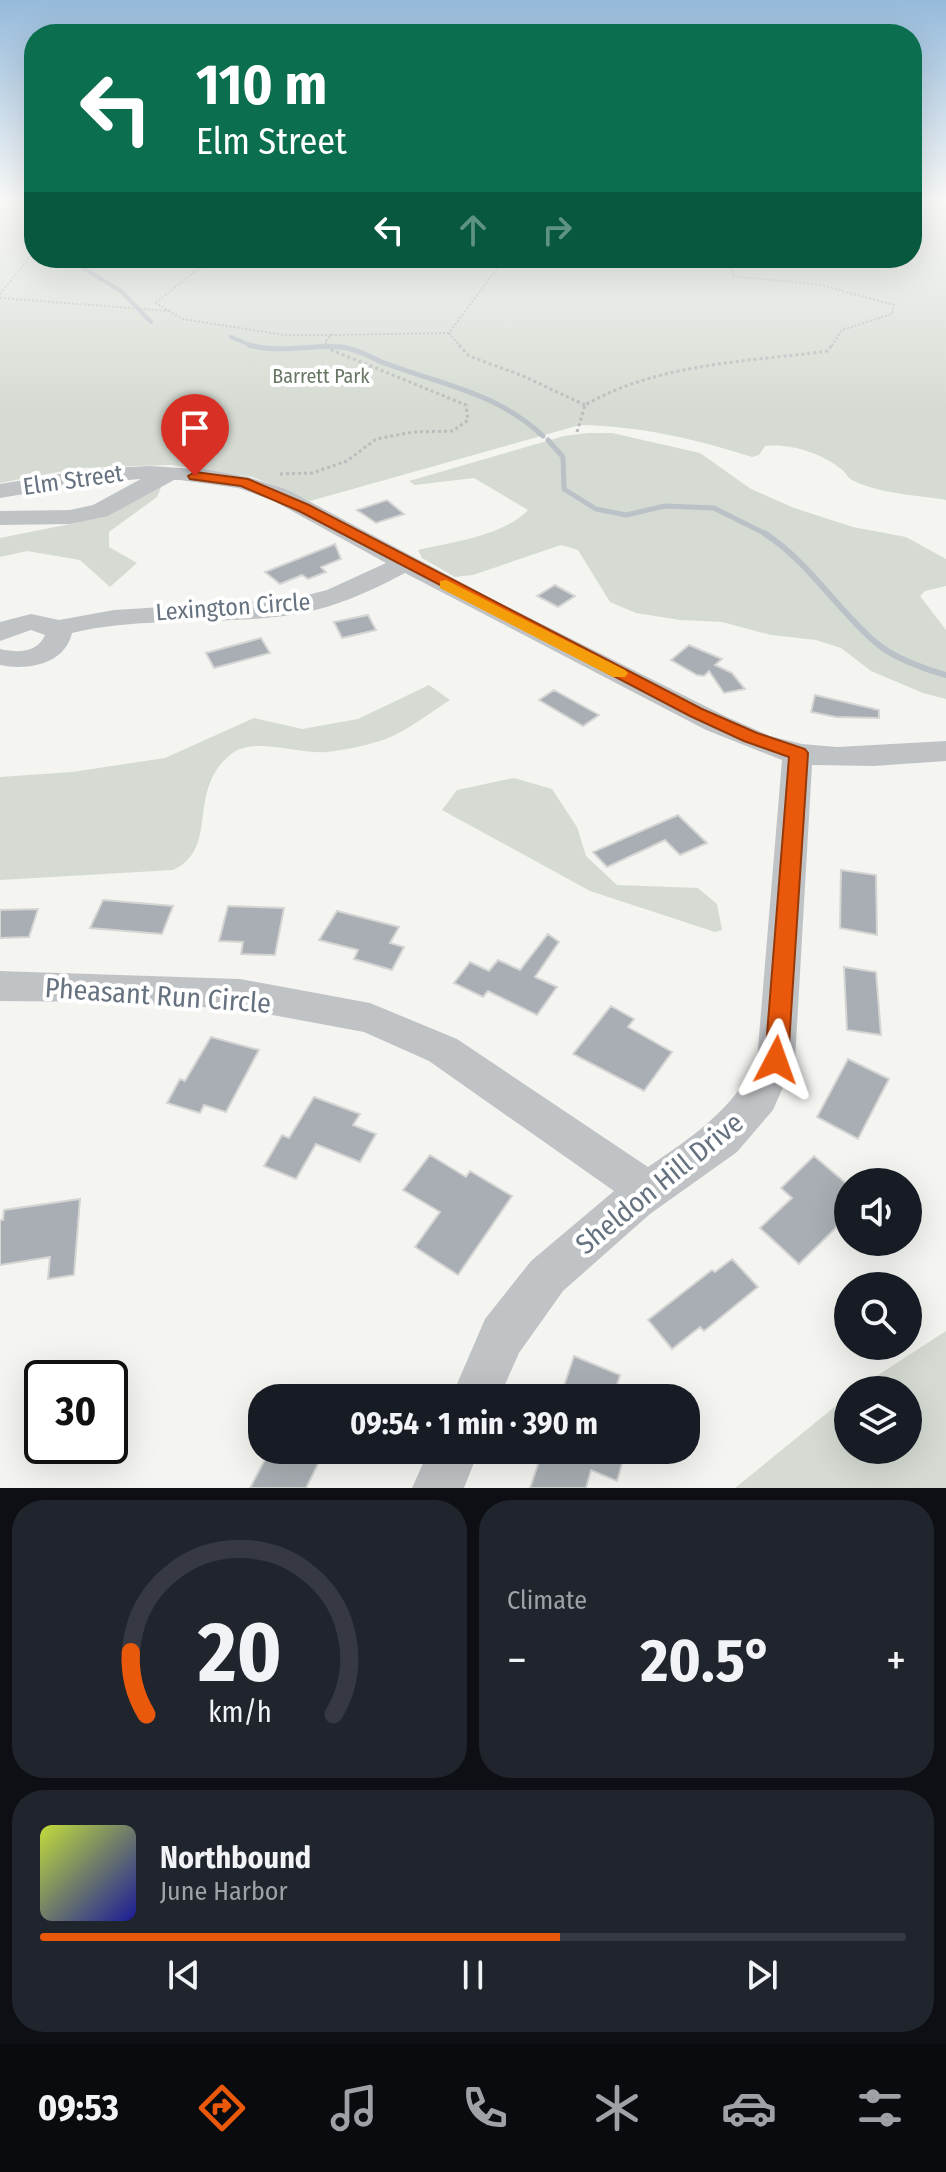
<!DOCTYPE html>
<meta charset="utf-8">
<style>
:root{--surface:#171b24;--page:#20242c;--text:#f1f3f6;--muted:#9ea1a6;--line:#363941;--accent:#ea580c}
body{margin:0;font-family:"Fira Sans Condensed",sans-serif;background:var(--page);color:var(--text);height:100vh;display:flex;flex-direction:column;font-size:30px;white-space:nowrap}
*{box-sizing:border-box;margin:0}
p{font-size:26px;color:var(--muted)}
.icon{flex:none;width:44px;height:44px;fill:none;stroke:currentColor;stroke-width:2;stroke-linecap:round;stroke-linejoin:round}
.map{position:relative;height:1488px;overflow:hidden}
.drawer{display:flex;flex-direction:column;gap:12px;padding:12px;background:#0d0f14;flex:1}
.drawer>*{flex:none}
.banner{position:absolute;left:24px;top:24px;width:898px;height:244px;border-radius:32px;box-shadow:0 8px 32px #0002;background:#0b6e4f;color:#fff;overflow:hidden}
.buttons{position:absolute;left:834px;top:1168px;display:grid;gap:16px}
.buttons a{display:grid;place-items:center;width:88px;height:88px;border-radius:50%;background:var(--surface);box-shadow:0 8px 32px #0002;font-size:40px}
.speed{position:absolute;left:24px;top:1360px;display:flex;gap:16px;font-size:40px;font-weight:700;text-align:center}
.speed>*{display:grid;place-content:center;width:104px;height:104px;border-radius:50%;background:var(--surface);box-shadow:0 8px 32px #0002;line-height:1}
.speed .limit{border:4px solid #111;border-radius:12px;background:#fff;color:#111}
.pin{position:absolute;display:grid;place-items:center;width:68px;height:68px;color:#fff;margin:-82px -34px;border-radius:50% 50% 50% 0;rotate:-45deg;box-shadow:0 0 8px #0007}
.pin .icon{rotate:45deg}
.me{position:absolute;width:88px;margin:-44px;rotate:4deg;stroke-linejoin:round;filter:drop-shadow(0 0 6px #0008)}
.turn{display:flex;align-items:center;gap:28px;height:168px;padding:0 40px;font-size:36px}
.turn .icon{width:104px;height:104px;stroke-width:2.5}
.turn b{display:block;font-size:56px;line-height:68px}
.lanes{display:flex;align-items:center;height:76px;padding:0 40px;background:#0003;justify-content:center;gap:40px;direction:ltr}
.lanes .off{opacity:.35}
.big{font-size:60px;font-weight:700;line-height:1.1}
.drawer .card{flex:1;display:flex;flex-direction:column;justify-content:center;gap:12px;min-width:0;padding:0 28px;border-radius:32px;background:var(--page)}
.drawer .dial{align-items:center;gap:0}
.dial svg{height:208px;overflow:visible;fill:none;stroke:var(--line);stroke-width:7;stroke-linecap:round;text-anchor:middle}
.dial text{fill:var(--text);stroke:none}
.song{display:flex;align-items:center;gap:24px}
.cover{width:96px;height:96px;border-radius:12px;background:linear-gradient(135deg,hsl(70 70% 55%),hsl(240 70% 35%))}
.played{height:8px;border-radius:4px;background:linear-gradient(90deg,var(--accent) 60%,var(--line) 60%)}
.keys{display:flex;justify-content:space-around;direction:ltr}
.heat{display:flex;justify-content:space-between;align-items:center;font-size:44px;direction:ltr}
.drawer .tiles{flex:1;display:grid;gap:12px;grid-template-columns:1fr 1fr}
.card:last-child{grid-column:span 2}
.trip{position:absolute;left:248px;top:1384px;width:452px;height:80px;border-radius:32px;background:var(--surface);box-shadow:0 8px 32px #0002;font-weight:700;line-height:80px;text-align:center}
.tabs{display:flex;height:128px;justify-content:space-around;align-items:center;background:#090b0e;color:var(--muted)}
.tabs .icon{width:56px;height:56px}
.tabs .current{color:var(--accent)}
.tabs b{font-size:36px;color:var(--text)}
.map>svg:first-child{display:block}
.green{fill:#d5dbd2}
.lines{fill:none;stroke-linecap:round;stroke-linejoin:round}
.stream-far2{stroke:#bac2c7;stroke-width:4}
.stream-far1{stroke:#bac2c7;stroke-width:5}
.stream{stroke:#bac2c7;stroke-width:6}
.building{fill:#a8aeb3;stroke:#d5d5d4;stroke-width:2}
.path-far1{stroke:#babcbe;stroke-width:2;stroke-dasharray:2 2;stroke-linecap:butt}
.path{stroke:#babcbe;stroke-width:3;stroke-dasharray:3 3;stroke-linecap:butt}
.minor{fill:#c0c3c6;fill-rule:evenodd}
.route{fill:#ea580c;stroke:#983908;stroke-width:2}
.slow{fill:#f59e0b}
.labels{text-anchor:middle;stroke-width:8;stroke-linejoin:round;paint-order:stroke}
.far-park-label{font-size:20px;fill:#677764;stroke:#fff}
.street-label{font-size:24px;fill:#66727f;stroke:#fff}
.near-street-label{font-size:28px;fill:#66727f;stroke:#fff}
</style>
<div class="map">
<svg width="946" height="1488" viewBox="0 0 946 1488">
<rect width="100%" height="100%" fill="#f4f4f1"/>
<!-- green -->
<path class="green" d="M 0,199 L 34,199 L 34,258 L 912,258 L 912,199 L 946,199 L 946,500 C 917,495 881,494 854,481 C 847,478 847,473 841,469 C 822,453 789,443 765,446 L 759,455 L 752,457 C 696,439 639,426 580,425 L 310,501 L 253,477 L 171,465 L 79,468 L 0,483 Z
M 588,433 L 612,433 L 700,453 L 751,489 L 794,508 L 853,527 L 906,537 L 946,559 L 946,586 L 925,591 L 920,596 L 946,630 L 946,699 L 923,693 L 871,671 L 841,648 L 816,640 L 771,635 L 722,622 L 680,620 L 636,613 L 610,602 L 578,550 L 561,545 L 473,575 L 455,577 L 422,558 L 418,550 C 453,542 503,536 528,510 L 474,478 L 415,485 L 409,481 L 564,436 Z
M 162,485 L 157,497 L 109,532 L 109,547 L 137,563 L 110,587 L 80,560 L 27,551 L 0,557 L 0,538 L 75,523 Z
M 429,685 L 450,700 C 431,712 412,727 393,736 C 375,744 346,750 327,752 C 297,755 255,735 230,755 C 186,791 220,849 173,870 L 0,880 L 0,777 L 72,772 L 165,758 L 254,718 L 302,729 L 358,719 Z
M 514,778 L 552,789 L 577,827 L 586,856 L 617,885 L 698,888 L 717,904 L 722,930 L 715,932 L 590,891 L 442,810 L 457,790 Z
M 946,1331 L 946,1488 L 735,1488 L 848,1396 L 848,1450 L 908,1450 L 908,1390 L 855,1390 Z"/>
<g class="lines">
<!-- stream-far2 -->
<path class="stream-far2" d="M 83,268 L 121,291 L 151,322
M 231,337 L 255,347
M 317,347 L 334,347"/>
<!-- stream-far1 -->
<path class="stream-far1" d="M 249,345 C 278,354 311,344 341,347 C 359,349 371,358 387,364 C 444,385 497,393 543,436
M 548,440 L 563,457 L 564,489 L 596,509 L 626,515 L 665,506 L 714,508 L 768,535"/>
<!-- stream -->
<path class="stream" d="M 764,533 C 809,562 835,607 874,641 C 891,657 924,669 946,675"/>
</g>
<!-- building -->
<path class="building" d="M 387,500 L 404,514 L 376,523 L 357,510 Z
M 335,544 L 341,559 L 321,567 L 326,572 L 308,579 L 302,575 L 280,584 L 265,572 Z
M 555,585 L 575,596 L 558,607 L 537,596 Z
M 368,615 L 376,630 L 342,638 L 334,622 Z
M 261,638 L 270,653 L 214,668 L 206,653 Z
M 689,645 L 722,659 L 715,665 L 732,673 L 745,689 L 724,693 L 709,671 L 704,676 L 697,675 L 671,660 Z
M 554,690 L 599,715 L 583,726 L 539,700 Z
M 815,695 L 879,710 L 879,718 L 836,717 L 811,712 Z
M 678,815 L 707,843 L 680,855 L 665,840 L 607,867 L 593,852 Z
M 841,870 L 876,875 L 877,935 L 840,928 Z
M 103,900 L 173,906 L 162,934 L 90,928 Z
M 228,906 L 284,908 L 275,955 L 241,954 L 243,942 L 219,941 Z
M 38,909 L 29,937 L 0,938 L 0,910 Z
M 337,911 L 399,927 L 390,943 L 404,947 L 392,970 L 354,959 L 358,950 L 319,940 Z
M 548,934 L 559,942 L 535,977 L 557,987 L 537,1015 L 488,991 L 483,997 L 454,983 L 470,962 L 489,971 L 498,960 L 520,970 Z
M 844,967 L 876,972 L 881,1035 L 847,1030 Z
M 611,1006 L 634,1019 L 628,1027 L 672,1052 L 644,1091 L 573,1054 Z
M 211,1037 L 259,1050 L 226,1112 L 204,1105 L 200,1113 L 167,1103 L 180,1079 L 185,1081 Z
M 848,1059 L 889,1079 L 858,1139 L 817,1117 Z
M 314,1097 L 360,1114 L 353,1125 L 376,1134 L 360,1162 L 316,1144 L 296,1179 L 264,1166 L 282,1135 L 289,1138 Z
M 430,1155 L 466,1177 L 470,1171 L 512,1196 L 458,1275 L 415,1247 L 440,1212 L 403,1190 Z
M 814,1156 L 848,1185 L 848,1216 L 799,1264 L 760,1228 L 792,1198 L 781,1188 Z
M 80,1199 L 74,1275 L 48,1279 L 50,1257 L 0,1265 L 0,1220 L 3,1220 L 4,1210 Z
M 732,1259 L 758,1287 L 704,1331 L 700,1327 L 672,1349 L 648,1320 L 712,1270 L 715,1272 Z
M 574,1356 L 620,1375 L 613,1398 L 560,1398 Z
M 270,1450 L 325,1450 L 306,1488 L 250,1488 Z
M 543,1450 L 626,1450 L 617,1481 L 591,1470 L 586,1488 L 530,1488 Z"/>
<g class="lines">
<!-- path-far1 -->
<path class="path-far1" d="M 223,258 L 196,270 L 156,303 L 182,319 L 284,335 L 331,335 L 325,342 L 328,347
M 442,258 L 498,266
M 687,258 L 723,264 L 732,270 L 733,276 L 821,285 L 894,305 L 892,314 L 842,330 L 831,347
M 0,294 L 34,252
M 0,298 L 169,311
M 449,333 L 461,347
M 331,335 L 449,333 L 505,258"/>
<!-- path -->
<path class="path" d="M 459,345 L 469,356 L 523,376 L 585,405
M 577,432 L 585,405 C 659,363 745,362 828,351 L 832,345
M 280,474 L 312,473 L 347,461 L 376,439 L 413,432 L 453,431 L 468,420 L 466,405 L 329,349 L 327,345"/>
<!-- minor -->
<path class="minor" d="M 150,466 L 210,470 L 248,477 L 288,490 L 498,602 L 727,717 L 770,736 L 802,744 L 837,747 L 946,741 L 946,761 L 874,766 L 812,765 L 795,1060 L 773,1110 L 737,1152 L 650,1214 L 563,1291 L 519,1353 L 499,1398 L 451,1398 L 485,1319 L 531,1261 L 614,1191 L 429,1061 L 364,1032 L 240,1009 L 102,1002 L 0,1001 L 0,971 L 240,979 L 370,1003 L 457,1039 L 648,1167 C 692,1137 733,1110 757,1060 L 782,760 L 706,730 L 405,573 C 369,592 332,609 291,615 C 218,626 144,616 72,633 C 65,664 28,671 0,665 L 0,649 C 18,653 37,653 45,635 L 31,630 L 0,641 L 0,622 L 31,614 L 59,620 L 114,610 L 292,599 L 327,590 L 386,563 L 272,500 L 238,488 L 180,480 L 174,480 L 108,516 L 70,524 L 0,525 L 0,511 L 70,510 L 93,505 L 141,479 L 90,483 L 0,498 L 0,484 L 90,469 Z
M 429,1450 L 479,1450 L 464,1488 L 412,1488 Z"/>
</g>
<!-- sky -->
<linearGradient id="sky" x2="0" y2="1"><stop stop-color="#95badb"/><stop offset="0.49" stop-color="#fafaf9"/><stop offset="1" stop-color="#fafaf9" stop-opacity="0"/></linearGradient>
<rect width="946" height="408" fill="url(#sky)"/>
<!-- route -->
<path class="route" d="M 195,472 L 248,479 L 309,505 L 702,709 L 757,733 L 805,749 L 808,753 L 788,1060 L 785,1067 L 776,1070 L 768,1067 L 765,1060 L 789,757 L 744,741 L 690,716 L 299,511 L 241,486 L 190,479 L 188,476 Z"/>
<!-- slow -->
<path class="slow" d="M 446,580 L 625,670 L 628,673 L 625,677 L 613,677 L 440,588 L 440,581 Z"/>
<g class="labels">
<!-- far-park labels -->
<g class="far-park-label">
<text x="321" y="383">Barrett Park</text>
</g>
<!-- street labels -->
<g class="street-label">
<text transform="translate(73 480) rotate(-8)" y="8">Elm Street</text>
<text transform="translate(233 607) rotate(-4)" y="8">Lexington Circle</text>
</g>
<!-- near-street labels -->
<g class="near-street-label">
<text transform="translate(158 995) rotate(4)" y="10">Pheasant Run Circle</text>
<text transform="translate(659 1183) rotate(-39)" y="10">Sheldon Hill Drive</text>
</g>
</g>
</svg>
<div class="buttons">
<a><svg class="icon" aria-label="sound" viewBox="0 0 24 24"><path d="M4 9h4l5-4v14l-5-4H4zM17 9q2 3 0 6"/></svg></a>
<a><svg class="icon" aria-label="search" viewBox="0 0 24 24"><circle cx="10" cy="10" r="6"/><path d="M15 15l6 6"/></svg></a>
<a><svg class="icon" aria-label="layers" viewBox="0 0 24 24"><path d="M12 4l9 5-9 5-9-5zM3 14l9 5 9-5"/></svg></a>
</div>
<div class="speed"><div class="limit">30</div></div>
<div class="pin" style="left:195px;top:476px;background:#d93025"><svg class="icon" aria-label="arrive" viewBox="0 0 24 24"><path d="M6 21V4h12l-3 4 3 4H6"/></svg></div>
<svg class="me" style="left:776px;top:1060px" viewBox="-20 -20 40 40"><path d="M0-17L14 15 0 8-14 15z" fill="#ea580c" stroke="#fff" stroke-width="4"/></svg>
<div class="trip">09:54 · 1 min · 390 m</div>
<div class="banner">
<div class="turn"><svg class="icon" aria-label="left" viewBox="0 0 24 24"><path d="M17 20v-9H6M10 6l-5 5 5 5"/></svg><div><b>110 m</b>Elm Street</div></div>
<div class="lanes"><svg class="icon" aria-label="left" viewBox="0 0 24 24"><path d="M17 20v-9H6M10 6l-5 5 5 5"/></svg><svg class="icon off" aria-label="ahead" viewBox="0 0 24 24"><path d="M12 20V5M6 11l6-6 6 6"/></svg><svg class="icon off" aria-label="right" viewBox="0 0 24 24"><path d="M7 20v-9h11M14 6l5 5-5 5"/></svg></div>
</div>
</div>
<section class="drawer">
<div class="tiles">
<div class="card dial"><svg viewBox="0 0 100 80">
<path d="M14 69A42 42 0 1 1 86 69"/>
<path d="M14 69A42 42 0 0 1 8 45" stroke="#ea580c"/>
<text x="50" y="56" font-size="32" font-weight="700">20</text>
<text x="50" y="72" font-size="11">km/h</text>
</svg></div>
<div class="card"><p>Climate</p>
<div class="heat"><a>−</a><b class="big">20.5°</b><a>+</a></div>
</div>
<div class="card">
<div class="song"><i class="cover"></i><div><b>Northbound</b><p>June Harbor</p></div></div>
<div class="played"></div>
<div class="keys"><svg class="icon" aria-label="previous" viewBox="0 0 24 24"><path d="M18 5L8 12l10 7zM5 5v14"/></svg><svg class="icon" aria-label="pause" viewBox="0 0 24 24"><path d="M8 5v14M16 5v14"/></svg><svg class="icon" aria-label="next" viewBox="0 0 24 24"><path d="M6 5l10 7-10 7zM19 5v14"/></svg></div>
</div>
</div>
</section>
<nav class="tabs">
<b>09:53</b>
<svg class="icon current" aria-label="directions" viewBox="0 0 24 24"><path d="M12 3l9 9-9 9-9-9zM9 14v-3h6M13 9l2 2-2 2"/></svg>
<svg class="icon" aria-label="music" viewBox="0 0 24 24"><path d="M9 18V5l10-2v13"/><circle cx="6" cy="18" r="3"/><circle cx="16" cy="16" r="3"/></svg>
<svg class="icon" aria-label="phone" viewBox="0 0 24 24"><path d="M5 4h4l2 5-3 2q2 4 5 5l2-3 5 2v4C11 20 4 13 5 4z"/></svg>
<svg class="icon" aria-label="climate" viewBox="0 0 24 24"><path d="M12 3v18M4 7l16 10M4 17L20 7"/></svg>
<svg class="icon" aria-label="car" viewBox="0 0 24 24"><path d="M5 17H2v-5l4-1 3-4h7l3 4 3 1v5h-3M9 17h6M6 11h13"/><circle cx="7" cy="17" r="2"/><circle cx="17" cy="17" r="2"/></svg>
<svg class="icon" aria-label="filters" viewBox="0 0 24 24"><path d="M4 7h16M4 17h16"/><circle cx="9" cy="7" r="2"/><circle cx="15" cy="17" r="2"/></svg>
</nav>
